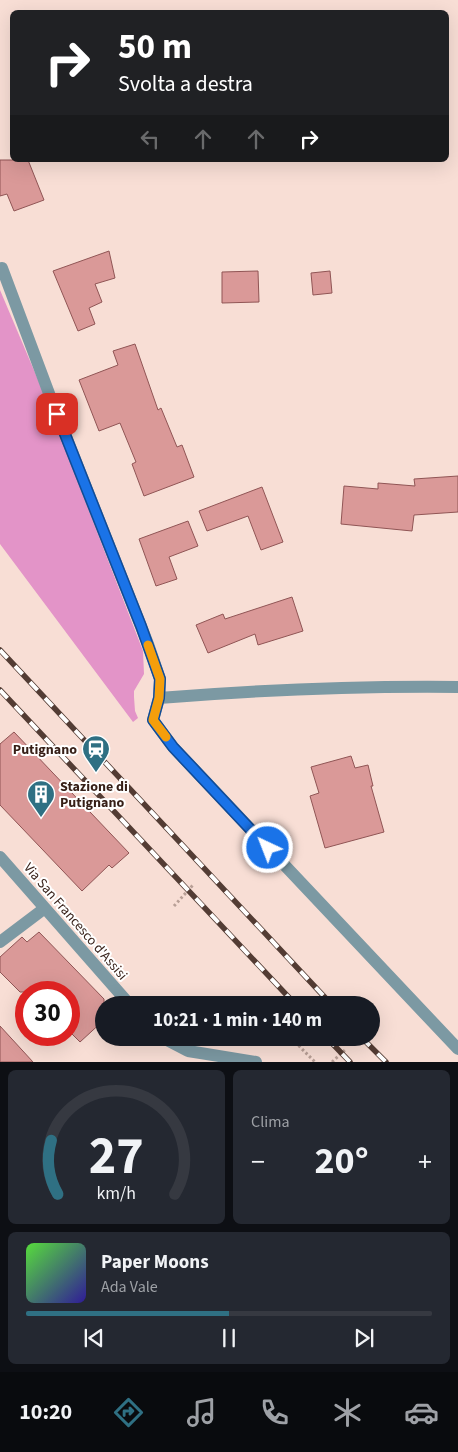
<!DOCTYPE html>
<html lang="it">
<meta charset="utf-8">
<style>
:root{--surface:#171b24;--page:#242831;--text:#f1f3f6;--muted:#9ea1a6;--line:#363941;--accent:#2f7083}
body{margin:0;font-family:"Source Sans 3",sans-serif;background:var(--page);color:var(--text);height:100vh;display:flex;flex-direction:column;font-size:19px;white-space:nowrap}
*{box-sizing:border-box;margin:0}
p{font-size:16px;color:var(--muted)}
.icon{flex:none;width:28px;height:28px;fill:none;stroke:currentColor;stroke-width:2;stroke-linecap:round;stroke-linejoin:round}
.map{position:relative;height:1062px;overflow:hidden}
.drawer{display:flex;flex-direction:column;gap:8px;padding:8px;background:#0d0f14;flex:1}
.drawer>*{flex:none}
.banner{position:absolute;left:10px;top:10px;width:439px;height:152px;border-radius:8px;box-shadow:0 5px 20px #0002;background:#202124;color:#fff;overflow:hidden}
.speed{position:absolute;left:15px;top:981px;display:flex;gap:10px;font-size:25px;font-weight:700;text-align:center}
.speed>*{display:grid;place-content:center;width:65px;height:65px;border-radius:50%;background:var(--surface);box-shadow:0 5px 20px #0002;line-height:1}
.speed .limit{border:8px solid #d22;background:#fff;color:#111}
.pin{position:absolute;display:grid;place-items:center;width:42px;height:42px;color:#fff;margin:-21px;border-radius:10px;box-shadow:0 2px 8px #0006}
.me{position:absolute;width:55px;margin:-28px;rotate:317deg;stroke-linejoin:round;filter:drop-shadow(0 0 4px #0008)}
.turn{display:flex;align-items:center;gap:18px;height:105px;padding:0 25px;font-size:22px}
.turn .icon{width:65px;height:65px;stroke-width:2.5}
.turn b{display:block;font-size:35px;line-height:42px}
.lanes{display:flex;align-items:center;height:48px;padding:0 25px;background:#0003;justify-content:center;gap:25px;direction:ltr}
.lanes .off{opacity:.35}
.big{font-size:38px;font-weight:700;line-height:1.1}
.drawer .card{flex:1;display:flex;flex-direction:column;justify-content:center;gap:8px;min-width:0;padding:0 18px;border-radius:8px;background:var(--page)}
.drawer .dial{align-items:center;gap:0}
.dial svg{height:130px;overflow:visible;fill:none;stroke:var(--line);stroke-width:7;stroke-linecap:round;text-anchor:middle}
.dial text{fill:var(--text);stroke:none}
.song{display:flex;align-items:center;gap:15px}
.cover{width:60px;height:60px;border-radius:8px;background:linear-gradient(135deg,hsl(110 70% 55%),hsl(250 70% 35%))}
.played{height:5px;border-radius:2px;background:linear-gradient(90deg,var(--accent) 50%,var(--line) 50%)}
.keys{display:flex;justify-content:space-around;direction:ltr}
.heat{display:flex;justify-content:space-between;align-items:center;font-size:28px;direction:ltr}
.drawer .tiles{flex:1;display:grid;gap:8px;grid-template-columns:1fr 1fr}
.card:last-child{grid-column:span 2}
.trip{position:absolute;left:95px;top:996px;width:285px;height:50px;border-radius:25px;background:var(--surface);box-shadow:0 5px 20px #0002;font-weight:700;line-height:50px;text-align:center}
.menu{display:flex;height:80px;justify-content:space-around;align-items:center;background:#090b0e;color:var(--muted)}
.menu .icon{width:35px;height:35px}
.menu .active{color:var(--accent)}
.menu b{font-size:22px;color:var(--text)}
.map>svg:first-child{display:block}
.forest{fill:#e394c8}
.building{fill:#da9998;stroke:#905555}
.lines{fill:none;stroke-linecap:round;stroke-linejoin:round}
.path{stroke:#b89f96;stroke-width:3;stroke-dasharray:2.5 2.5;stroke-linecap:butt}
.street{stroke:#7c99a3;stroke-width:12}
.rail-casing{stroke:#533c34;stroke-width:5.5}
.rail{stroke:#fff;stroke-width:4;stroke-dasharray:11;stroke-linecap:butt}
.route-casing{stroke:#114b97;stroke-width:12}
.route{stroke:#1a73e8;stroke-width:9}
.slow{stroke:#f59e0b;stroke-width:9}
.labels{text-anchor:middle;stroke-width:4;stroke-linejoin:round;paint-order:stroke}
.poi-label{font-size:14px;font-weight:bold;fill:#361f17;stroke:#fff;text-anchor:end}
.street-label{font-size:14px;fill:#361f17;stroke:#fff}
</style>
<div class="map">
<svg width="458" height="1062" viewBox="0 0 458 1062">
<rect width="100%" height="100%" fill="#f8ded5"/>
<!-- forest -->
<path class="forest" d="M 0,290 L 44,394 L 143,651 L 144,674 L 134,691 L 134,697 L 135,711 L 138,718 L 133,722 L 0,544 Z"/>
<!-- building -->
<path class="building" d="M 0,160 L 28,160 L 44,200 L 14,211 L 7,194 L 0,196 Z
M 109,251 L 115,278 L 95,284 L 102,302 L 89,308 L 95,324 L 78,331 L 53,271 Z
M 258,271 L 259,302 L 222,303 L 222,272 Z
M 330,271 L 332,293 L 313,295 L 311,273 Z
M 135,344 L 158,410 L 161,408 L 177,447 L 182,445 L 194,477 L 144,496 L 132,464 L 136,462 L 120,423 L 99,431 L 79,380 L 118,365 L 113,351 Z
M 458,476 L 458,512 L 414,515 L 412,531 L 341,524 L 344,486 L 378,489 L 378,483 L 415,486 L 414,479 Z
M 262,487 L 283,542 L 261,550 L 248,516 L 207,531 L 199,511 Z
M 188,521 L 198,546 L 169,557 L 177,579 L 156,586 L 139,539 Z
M 292,597 L 303,631 L 258,645 L 255,634 L 208,653 L 196,625 L 223,614 L 225,619 Z
M 14,732 L 129,853 L 112,868 L 109,865 L 82,891 L 0,805 L 0,744 Z
M 351,756 L 355,768 L 368,765 L 373,786 L 371,786 L 384,832 L 325,848 L 310,796 L 319,793 L 311,767 Z
M 39,932 L 104,999 L 104,1020 L 80,1042 L 69,1031 L 69,992 L 20,992 L 0,972 L 0,957 L 22,937 L 27,942 Z
M 0,1026 L 33,1062 L 0,1062 Z"/>
<g class="lines">
<!-- path -->
<path class="path" d="M 174,906 L 193,885
M 295,1042 L 315,1062
M 332,1062 L 346,1049"/>
<!-- street -->
<path class="street" d="M 2,268 L 50,396 L 148,644 L 160,679 L 159,698 L 153,720 L 173,747 L 458,1049
M 159,698 C 258,690 359,686 458,687
M 0,857 L 130,1005
M 0,942 L 45,908
M 163,1038 L 188,1051 L 256,1062"/>
<!-- rail casing -->
<g class="rail-casing">
<path id="rail" d="M 0,650 L 332,1005
M 0,690 L 296,1005
M 327,1038 L 350,1062
M 362,1038 L 386,1062"/>
</g>
<!-- rail -->
<use href="#rail" class="rail"/>
</g>
<g class="lines">
<!-- route casing -->
<g class="route-casing">
<path id="route" d="M 57,414 L 141,626 L 160,679 L 159,698 L 153,720 L 173,747 L 268,848"/>
</g>
<!-- route -->
<use href="#route" class="route"/>
<!-- slow -->
<path class="slow" d="M 148,645 L 160,679 L 159,698 L 153,720 L 166,737"/>
</g>
<!-- icons -->
<defs>
<g id="station-pin" transform="scale(1.4375)"><path d="M0 17L-7.5 6A9.5 9.5 0 1 1 7.5 6Z" fill="#2f7083" stroke="#fff"/><path d="M-3-6H3Q5-6 5-4V2Q5 4 3 4L4.5 6H3L1.5 4h-3L-3 6H-4.5L-3 4Q-5 4-5 2V-4Q-5-6-3-6ZM-3.5-4v3h7v-3ZM-3.5 1v1.5H-2V1ZM2 1v1.5H3.5V1Z" fill="#fff"/></g>
<g id="building-pin" transform="scale(1.4375)"><path d="M0 17L-7.5 6A9.5 9.5 0 1 1 7.5 6Z" fill="#2f7083" stroke="#fff"/><path d="M-4-6H4V6H1V3H-1V6H-4ZM-2.5-4.3h1.7v1.8h-1.7ZM.8-4.3h1.7v1.8H.8ZM-2.5-1h1.7V.8h-1.7ZM.8-1h1.7V.8H.8Z" fill="#fff"/></g>
</defs>
<g fill-rule="evenodd">
<use href="#station-pin" x="96" y="749"/>
<use href="#building-pin" x="41" y="794"/>
</g>
<g class="labels">
<!-- poi labels -->
<g class="poi-label">
<text x="77" y="754">Putignano</text>
<text x="60" y="791" text-anchor="start">Stazione di<tspan x="60" dy="16">Putignano</tspan></text>
</g>
<!-- street labels -->
<g class="street-label">
<text transform="translate(76 921) rotate(49)" y="5">Via San Francesco d'Assisi</text>
</g>
</g>
</svg>
<div class="speed"><div class="limit">30</div></div>
<div class="pin" style="left:57px;top:414px;background:#d93025"><svg class="icon" aria-label="arrive" viewBox="0 0 24 24"><path d="M6 21V4h12l-3 4 3 4H6"/></svg></div>
<svg class="me" style="left:268px;top:848px" viewBox="-20 -20 40 40"><circle r="17" fill="#1a73e8" stroke="#fff" stroke-width="3"/><path d="M0-11L8 9 0 5-8 9z" fill="#fff"/></svg>
<div class="trip">10:21 · 1 min · 140 m</div>
<div class="banner">
<div class="turn"><svg class="icon" aria-label="right" viewBox="0 0 24 24"><path d="M7 20v-9h11M14 6l5 5-5 5"/></svg><div><b>50 m</b>Svolta a destra</div></div>
<div class="lanes"><svg class="icon off" aria-label="left" viewBox="0 0 24 24"><path d="M17 20v-9H6M10 6l-5 5 5 5"/></svg><svg class="icon off" aria-label="ahead" viewBox="0 0 24 24"><path d="M12 20V5M6 11l6-6 6 6"/></svg><svg class="icon off" aria-label="ahead" viewBox="0 0 24 24"><path d="M12 20V5M6 11l6-6 6 6"/></svg><svg class="icon" aria-label="right" viewBox="0 0 24 24"><path d="M7 20v-9h11M14 6l5 5-5 5"/></svg></div>
</div>
</div>
<section class="drawer">
<div class="tiles">
<div class="card dial"><svg viewBox="0 0 100 80">
<path d="M14 69A42 42 0 1 1 86 69"/>
<path d="M14 69A42 42 0 0 1 10 36" stroke="#2f7083"/>
<text x="50" y="56" font-size="32" font-weight="700">27</text>
<text x="50" y="72" font-size="11">km/h</text>
</svg></div>
<div class="card"><p>Clima</p>
<div class="heat"><a>−</a><b class="big">20°</b><a>+</a></div>
</div>
<div class="card">
<div class="song"><i class="cover"></i><div><b>Paper Moons</b><p>Ada Vale</p></div></div>
<div class="played"></div>
<div class="keys"><svg class="icon" aria-label="previous" viewBox="0 0 24 24"><path d="M18 5L8 12l10 7zM5 5v14"/></svg><svg class="icon" aria-label="pause" viewBox="0 0 24 24"><path d="M8 5v14M16 5v14"/></svg><svg class="icon" aria-label="next" viewBox="0 0 24 24"><path d="M6 5l10 7-10 7zM19 5v14"/></svg></div>
</div>
</div>
</section>
<nav class="menu">
<b>10:20</b>
<svg class="icon active" aria-label="directions" viewBox="0 0 24 24"><path d="M12 3l9 9-9 9-9-9zM9 14v-3h6M13 9l2 2-2 2"/></svg>
<svg class="icon" aria-label="music" viewBox="0 0 24 24"><path d="M9 18V5l10-2v13"/><circle cx="6" cy="18" r="3"/><circle cx="16" cy="16" r="3"/></svg>
<svg class="icon" aria-label="phone" viewBox="0 0 24 24"><path d="M5 4h4l2 5-3 2q2 4 5 5l2-3 5 2v4C11 20 4 13 5 4z"/></svg>
<svg class="icon" aria-label="climate" viewBox="0 0 24 24"><path d="M12 3v18M4 7l16 10M4 17L20 7"/></svg>
<svg class="icon" aria-label="car" viewBox="0 0 24 24"><path d="M5 17H2v-5l4-1 3-4h7l3 4 3 1v5h-3M9 17h6M6 11h13"/><circle cx="7" cy="17" r="2"/><circle cx="17" cy="17" r="2"/></svg>
</nav>
